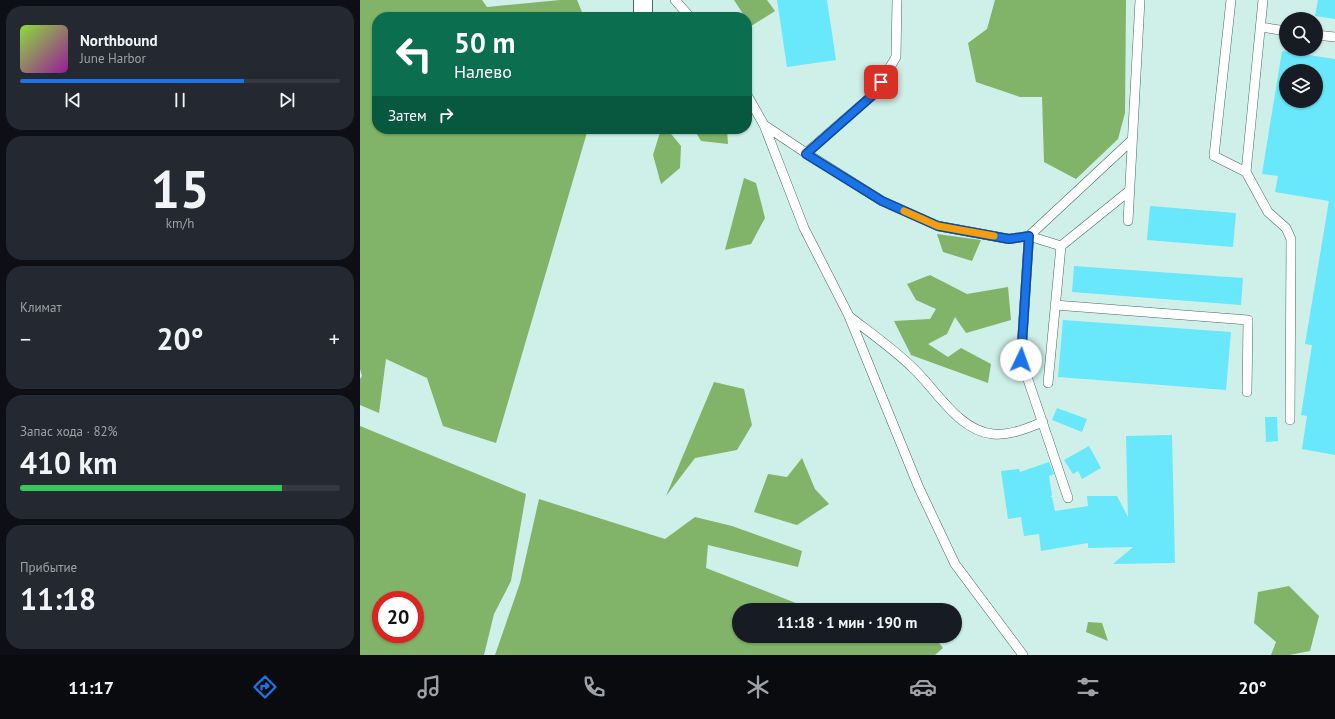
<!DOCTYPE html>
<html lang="ru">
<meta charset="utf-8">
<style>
:root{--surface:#171b24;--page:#242831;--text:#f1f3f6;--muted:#9ea1a6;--line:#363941;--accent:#1a73e8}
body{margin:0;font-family:"PT Sans",sans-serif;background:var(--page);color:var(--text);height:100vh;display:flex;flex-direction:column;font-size:15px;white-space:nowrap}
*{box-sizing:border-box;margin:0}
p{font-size:13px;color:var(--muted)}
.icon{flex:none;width:22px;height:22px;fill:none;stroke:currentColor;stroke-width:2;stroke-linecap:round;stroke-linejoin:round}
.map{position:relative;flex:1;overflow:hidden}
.sheet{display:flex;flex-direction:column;gap:6px;padding:6px;background:#0d0f14;width:360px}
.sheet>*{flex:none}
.banner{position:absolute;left:12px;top:12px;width:380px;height:122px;border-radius:16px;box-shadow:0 1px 3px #0004;background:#0b6e4f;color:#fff;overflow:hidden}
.tools{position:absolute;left:919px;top:12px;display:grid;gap:8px}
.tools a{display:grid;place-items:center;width:44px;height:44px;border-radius:50%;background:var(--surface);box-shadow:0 1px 3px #0004;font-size:20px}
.speed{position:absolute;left:12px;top:591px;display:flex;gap:8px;font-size:20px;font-weight:700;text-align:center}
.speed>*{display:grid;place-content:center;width:52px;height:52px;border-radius:50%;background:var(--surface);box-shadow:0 1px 3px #0004;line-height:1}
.speed .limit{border:6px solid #d22;background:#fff;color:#111}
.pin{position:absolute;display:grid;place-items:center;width:34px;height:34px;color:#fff;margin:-17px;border-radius:8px;box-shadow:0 2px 6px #0006}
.me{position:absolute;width:44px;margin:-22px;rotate:3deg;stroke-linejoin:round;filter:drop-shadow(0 0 3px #0008)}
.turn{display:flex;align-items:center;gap:14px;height:84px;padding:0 16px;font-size:18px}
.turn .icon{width:52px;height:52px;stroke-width:2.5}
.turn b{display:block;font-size:28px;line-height:34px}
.then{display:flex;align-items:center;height:38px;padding:0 16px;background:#0003;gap:8px;font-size:15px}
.big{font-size:30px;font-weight:700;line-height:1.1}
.sheet .widget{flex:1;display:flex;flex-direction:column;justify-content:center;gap:6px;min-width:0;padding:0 14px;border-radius:16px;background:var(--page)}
.sheet .dial{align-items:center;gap:0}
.dial b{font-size:52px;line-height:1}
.song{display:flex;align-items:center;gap:12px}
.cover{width:48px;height:48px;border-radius:6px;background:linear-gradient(135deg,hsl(90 70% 55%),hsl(300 70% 35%))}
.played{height:4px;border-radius:2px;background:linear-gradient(90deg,var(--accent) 70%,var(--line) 70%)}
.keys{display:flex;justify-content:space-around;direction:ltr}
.heat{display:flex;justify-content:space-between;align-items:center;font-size:22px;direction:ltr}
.charge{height:6px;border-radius:3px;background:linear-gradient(90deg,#34c759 82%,var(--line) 0)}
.trip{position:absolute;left:372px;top:603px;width:230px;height:40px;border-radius:20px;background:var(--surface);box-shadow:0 1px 3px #0004;font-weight:700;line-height:40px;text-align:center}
.dock{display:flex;height:64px;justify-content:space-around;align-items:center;background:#090b0e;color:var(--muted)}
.dock .icon{width:28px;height:28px}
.dock .selected{color:var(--accent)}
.dock b{font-size:18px;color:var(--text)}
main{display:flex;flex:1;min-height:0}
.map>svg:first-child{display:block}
.forest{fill:#81b369;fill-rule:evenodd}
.building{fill:#68e8fa;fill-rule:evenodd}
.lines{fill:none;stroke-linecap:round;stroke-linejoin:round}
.lane-casing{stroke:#4c6864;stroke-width:10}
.street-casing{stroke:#4c6864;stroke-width:20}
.lane{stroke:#fff;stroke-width:9}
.street{stroke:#fff;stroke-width:18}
.route-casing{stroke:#114b97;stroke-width:10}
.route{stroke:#1a73e8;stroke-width:7}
.slow{stroke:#f59e0b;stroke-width:7}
</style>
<main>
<section class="sheet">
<div class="widget">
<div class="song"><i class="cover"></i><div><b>Northbound</b><p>June Harbor</p></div></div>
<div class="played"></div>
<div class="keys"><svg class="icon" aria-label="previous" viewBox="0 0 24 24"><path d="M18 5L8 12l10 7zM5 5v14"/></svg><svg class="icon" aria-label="pause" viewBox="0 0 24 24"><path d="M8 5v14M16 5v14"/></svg><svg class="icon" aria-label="next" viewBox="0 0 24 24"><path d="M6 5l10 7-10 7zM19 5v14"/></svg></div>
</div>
<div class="widget dial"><b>15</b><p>km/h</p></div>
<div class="widget"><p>Климат</p>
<div class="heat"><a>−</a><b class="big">20°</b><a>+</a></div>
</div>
<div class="widget"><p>Запас хода · 82%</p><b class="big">410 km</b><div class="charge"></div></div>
<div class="widget"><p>Прибытие</p><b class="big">11:18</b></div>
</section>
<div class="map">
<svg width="975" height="655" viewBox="0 0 975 655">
<rect width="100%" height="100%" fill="#cfefe9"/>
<!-- forest -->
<path class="forest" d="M 0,0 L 122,0 L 127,7 L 200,0 L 217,0 L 224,17 L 17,17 L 17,129 L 228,129 L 136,443 L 83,426 L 67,378 L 26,359 L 19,413 L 0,405 L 0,379 L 2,376 L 0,369 Z
M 374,0 L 407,0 L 415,11 L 391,26 L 387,19 L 387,17 L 385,17 Z
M 635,0 L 766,0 L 765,113 L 758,139 L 716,179 L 684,162 L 682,97 L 660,97 L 616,82 L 608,43 L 627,29 Z
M 301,129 L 307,129 L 321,146 L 320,168 L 301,184 L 293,155 Z
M 334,129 L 367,129 L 368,144 L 341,141 Z
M 384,178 L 396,183 L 405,218 L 391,244 L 365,250 Z
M 577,234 L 621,240 L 612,261 L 583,252 Z
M 570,275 L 607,294 L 648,287 L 651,320 L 606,333 L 595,317 L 587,334 L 568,344 L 588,357 L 601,348 L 631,364 L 628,383 L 551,355 L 534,321 L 570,319 L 576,309 L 556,300 L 547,284 Z
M 354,382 L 384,389 L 392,425 L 377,450 L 335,458 L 306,496 Z
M 0,426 L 166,494 L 151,581 L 134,614 L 124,655 L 0,655 ZM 21,600 L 55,600 L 55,634 L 21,634 Z
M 442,458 L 455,489 L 469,504 L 437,525 L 394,512 L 408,474 L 427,477 Z
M 179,499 L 305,539 L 335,517 L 372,526 L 442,551 L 438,567 L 348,545 L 346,568 L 454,610 L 379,610 L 379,636 L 574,636 L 583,648 L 575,655 L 135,655 L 160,583 Z
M 929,586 L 959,616 L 950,651 L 929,655 L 911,655 L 916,642 L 894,623 L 898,592 Z
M 728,622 L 742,623 L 748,641 L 726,632 Z"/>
<!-- building -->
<path class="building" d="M 417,0 L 467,0 L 476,60 L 427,67 Z
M 958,0 L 975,0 L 975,19 L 955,16 Z
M 922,51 L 975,59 L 975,455 L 942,449 L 947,416 L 941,415 L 952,345 L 945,344 L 969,201 L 915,192 L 918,176 L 902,174 ZM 926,71 L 956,71 L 956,101 L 926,101 Z
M 790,206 L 876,213 L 873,247 L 787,240 Z
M 714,266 L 883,278 L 881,305 L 712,292 Z
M 703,320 L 871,332 L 866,390 L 698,377 Z
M 697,408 L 727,419 L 722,432 L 692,420 Z
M 905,417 L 917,417 L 918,441 L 906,442 Z
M 812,435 L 815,563 L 753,564 L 773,547 L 728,548 L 728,543 L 681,551 L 679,534 L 664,536 L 661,517 L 648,519 L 641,471 L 659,469 L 660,472 L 689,462 L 694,474 L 689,476 L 692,495 L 690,497 L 692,497 L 695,511 L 728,506 L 727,496 L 757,496 L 768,517 L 766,436 Z
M 729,446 L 741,468 L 722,479 L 718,471 L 713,474 L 704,460 Z"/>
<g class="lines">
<!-- lane casing -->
<g class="lane-casing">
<path id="lane" d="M 315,0 L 330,17
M 871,0 L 854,156 L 886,172
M 903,0 L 886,172 L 908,212 L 926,228 L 931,239 L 930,420
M 901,27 L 926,31
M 956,35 L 975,37
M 387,95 L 404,125 L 444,228 L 489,316 L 559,488 L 595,564 L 663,655
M 404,125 L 446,153 L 522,201 L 578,226 L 649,239 L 669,236 L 772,140
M 446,153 L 514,94 L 536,57 L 537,0
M 768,221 L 780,0
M 701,246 L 669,236 L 661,359 L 708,498
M 695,305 L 888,320 L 887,392
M 490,317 C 512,334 535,350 554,369 C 577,391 599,431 633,434 C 650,436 667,428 683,422
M 688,383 L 701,246 L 769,191"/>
</g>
<!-- street casing -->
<g class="street-casing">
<path id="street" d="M 283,0 L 283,17"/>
</g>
<!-- lane -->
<use href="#lane" class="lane"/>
<!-- street -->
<use href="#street" class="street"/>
</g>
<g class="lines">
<!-- route casing -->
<g class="route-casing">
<path id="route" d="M 521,82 L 514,94 L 446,154 L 522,201 L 578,226 L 649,239 L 669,236 L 661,360"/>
</g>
<!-- route -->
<use href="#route" class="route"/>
<!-- slow -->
<path class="slow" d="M 544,211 L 578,226 L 634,236"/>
</g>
</svg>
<div class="tools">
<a><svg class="icon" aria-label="search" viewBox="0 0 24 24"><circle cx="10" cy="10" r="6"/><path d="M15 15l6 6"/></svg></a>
<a><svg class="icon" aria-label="layers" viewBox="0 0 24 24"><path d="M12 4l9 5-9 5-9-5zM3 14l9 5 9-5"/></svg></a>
</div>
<div class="speed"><div class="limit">20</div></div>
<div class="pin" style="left:521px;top:82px;background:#d93025"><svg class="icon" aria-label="arrive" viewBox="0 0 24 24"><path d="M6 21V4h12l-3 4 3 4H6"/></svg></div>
<svg class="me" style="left:661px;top:360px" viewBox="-20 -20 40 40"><circle r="19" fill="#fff"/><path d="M0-13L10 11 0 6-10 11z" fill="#1a73e8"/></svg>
<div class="trip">11:18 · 1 мин · 190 m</div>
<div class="banner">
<div class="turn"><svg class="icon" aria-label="left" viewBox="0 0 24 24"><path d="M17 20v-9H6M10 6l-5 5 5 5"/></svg><div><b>50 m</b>Налево</div></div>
<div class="then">Затем<svg class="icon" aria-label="right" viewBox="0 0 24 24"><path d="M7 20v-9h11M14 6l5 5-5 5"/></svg></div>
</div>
</div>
</main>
<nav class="dock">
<b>11:17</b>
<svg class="icon selected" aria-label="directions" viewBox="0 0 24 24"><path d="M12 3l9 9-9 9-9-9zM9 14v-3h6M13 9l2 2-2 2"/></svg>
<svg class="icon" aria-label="music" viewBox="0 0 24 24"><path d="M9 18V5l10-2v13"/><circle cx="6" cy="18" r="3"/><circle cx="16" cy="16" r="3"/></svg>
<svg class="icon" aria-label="phone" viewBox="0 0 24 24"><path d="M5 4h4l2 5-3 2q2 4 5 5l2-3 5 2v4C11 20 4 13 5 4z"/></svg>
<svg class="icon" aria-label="climate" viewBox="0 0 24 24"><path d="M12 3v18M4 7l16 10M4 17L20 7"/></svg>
<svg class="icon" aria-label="car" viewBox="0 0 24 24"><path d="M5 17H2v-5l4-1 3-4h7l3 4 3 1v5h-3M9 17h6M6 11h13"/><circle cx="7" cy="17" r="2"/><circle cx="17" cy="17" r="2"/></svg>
<svg class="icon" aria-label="filters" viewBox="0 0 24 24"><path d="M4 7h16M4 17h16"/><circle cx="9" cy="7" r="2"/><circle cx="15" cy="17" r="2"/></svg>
<b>20°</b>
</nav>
